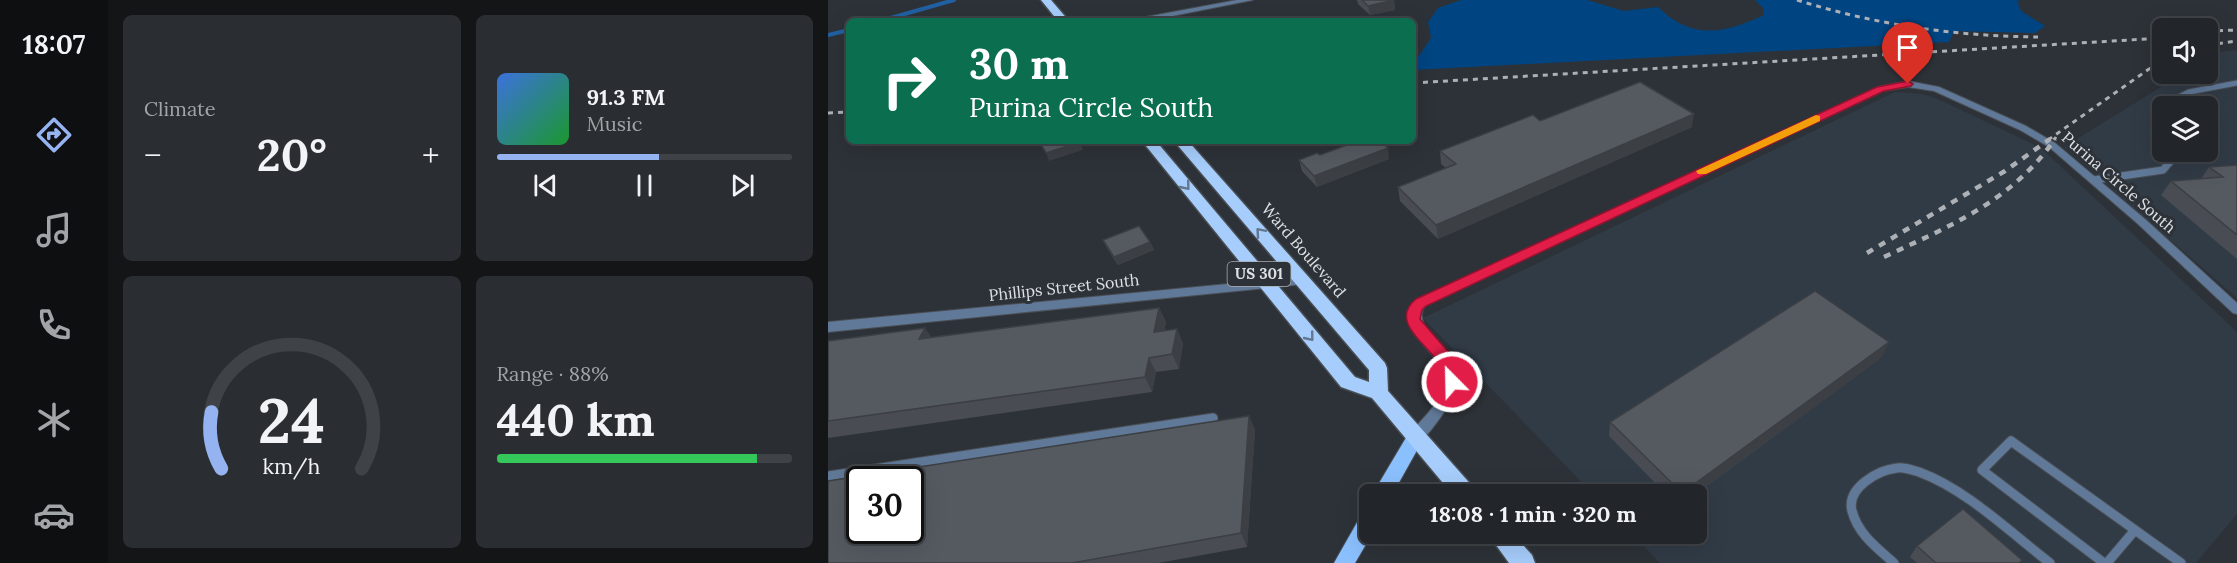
<!DOCTYPE html>
<meta charset="utf-8">
<style>
:root{--surface:#22262a;--page:#2a2e32;--text:#f1f3f6;--muted:#a2a5a8;--line:#3f4347;--accent:#95b2f1}
body{margin:0;font-family:Lora,serif;background:var(--page);color:var(--text);height:100vh;display:flex;flex-direction:column;font-size:22px;white-space:nowrap}
*{box-sizing:border-box;margin:0}
p{font-size:20px;color:var(--muted)}
.icon{flex:none;width:33px;height:33px;fill:none;stroke:currentColor;stroke-width:2;stroke-linecap:round;stroke-linejoin:round}
.map{position:relative;flex:1;overflow:hidden}
.sheet{display:flex;flex-direction:column;gap:15px;padding:15px;background:#131517;width:720px}
.sheet>*{flex:none}
.hud{position:absolute;left:18px;top:18px;width:570px;height:126px;border-radius:9px;box-shadow:0 6px 24px #0002,0 0 0 2px var(--line);background:#0b6e4f;color:#fff;overflow:hidden}
.tools{position:absolute;left:1324px;top:18px;display:grid;gap:12px}
.tools a{display:grid;place-items:center;width:66px;height:66px;border-radius:9px;background:var(--surface);box-shadow:0 6px 24px #0002,0 0 0 2px var(--line);font-size:30px}
.speed{position:absolute;left:18px;top:466px;display:flex;gap:12px;font-size:30px;font-weight:700;text-align:center}
.speed>*{display:grid;place-content:center;width:78px;height:78px;border-radius:50%;background:var(--surface);box-shadow:0 6px 24px #0002,0 0 0 2px var(--line);line-height:1}
.speed .limit{border:3px solid #111;border-radius:9px;background:#fff;color:#111}
.pin{position:absolute;display:grid;place-items:center;width:51px;height:51px;color:#fff;margin:-62px -26px;border-radius:50% 50% 50% 0;rotate:-45deg;box-shadow:0 0 6px #0007}
.pin .icon{rotate:45deg}
.me{position:absolute;width:66px;margin:-33px;rotate:337deg;stroke-linejoin:round;filter:drop-shadow(0 0 4px #0008)}
.turn{display:flex;align-items:center;gap:21px;height:126px;padding:0 24px;font-size:27px}
.turn .icon{width:78px;height:78px;stroke-width:2.5}
.turn b{display:block;font-size:42px;line-height:51px}
.big{font-size:45px;font-weight:800;line-height:1.1}
.sheet .widget{flex:1;display:flex;flex-direction:column;justify-content:center;gap:9px;min-width:0;padding:0 21px;border-radius:9px;background:var(--page)}
.sheet .dial{align-items:center;gap:0}
.dial svg{height:156px;overflow:visible;fill:none;stroke:var(--line);stroke-width:7;stroke-linecap:round;text-anchor:middle}
.dial text{fill:var(--text);stroke:none}
.song{display:flex;align-items:center;gap:18px}
.cover{width:72px;height:72px;border-radius:9px;background:linear-gradient(135deg,hsl(220 70% 55%),hsl(130 70% 35%))}
.played{height:6px;border-radius:3px;background:linear-gradient(90deg,var(--accent) 55%,var(--line) 55%)}
.keys{display:flex;justify-content:space-around;direction:ltr}
.heat{display:flex;justify-content:space-between;align-items:center;font-size:33px;direction:ltr}
.charge{height:9px;border-radius:4px;background:linear-gradient(90deg,#34c759 88%,var(--line) 0)}
.sheet .tiles{flex:1;display:grid;gap:15px;grid-template-columns:repeat(2,1fr)}
.trip{position:absolute;left:531px;top:484px;width:348px;height:60px;border-radius:9px;background:var(--surface);box-shadow:0 6px 24px #0002,0 0 0 2px var(--line);font-weight:800;line-height:60px;text-align:center}
main{display:flex;flex:1;min-height:0}
.tab-bar{display:flex;flex-direction:column;width:108px;justify-content:space-around;align-items:center;background:#0e0f11;color:var(--muted)}
.tab-bar .icon{width:42px;height:42px}
.tab-bar .current{color:var(--accent)}
.tab-bar b{font-size:27px;color:var(--text)}
.map>svg:first-child{display:block}
.built{fill:#313b46;fill-rule:evenodd}
.green{fill:#004582}
.lines{fill:none;stroke-linecap:round;stroke-linejoin:round}
.stream{stroke:#2160a2;stroke-width:4}
.service-far2-casing{stroke:#494e54;stroke-width:7}
.service-far1-casing{stroke:#494e54;stroke-width:9}
.service-casing{stroke:#494e54;stroke-width:11}
.minor-casing{stroke:#494e54;stroke-width:2}
.primary-casing{stroke:#494e54;stroke-width:2}
.trunk-casing{stroke:#494e54;stroke-width:3}
.service-far2{stroke:#607998;stroke-width:5}
.service-far1{stroke:#607998;stroke-width:7}
.service{stroke:#607998;stroke-width:9}
.minor{fill:#607998;fill-rule:evenodd}
.primary{fill:#8bc0fe;fill-rule:evenodd}
.trunk{fill:#a6cdfb;fill-rule:evenodd}
.rail-far1{stroke:#adb0b5;stroke-width:3;stroke-dasharray:5 5;stroke-linecap:butt}
.rail{stroke:#adb0b5;stroke-width:4.5;stroke-dasharray:7 7;stroke-linecap:butt}
.wall{fill:#494d53}
.shaded-wall{fill:#3c3f44}
.building{fill:#555a61;stroke:#3c3f44;stroke-width:1.5;fill-rule:evenodd}
.oneway{stroke:#637890}
.route{fill:#e11d48;stroke:#92132f;stroke-width:1.5}
.slow{fill:#f59e0b}
.labels{text-anchor:middle;stroke-width:6;stroke-linejoin:round;paint-order:stroke}
.shield{fill:#2d3238;stroke:#a8acb0;stroke-width:1.5}
.shield-label{font-size:15px;font-weight:bold;fill:#dde0e4}
.street-label{font-size:16px;fill:#dde0e4;stroke:#2d3238}
</style>
<main>
<nav class="tab-bar">
<b>18:07</b>
<svg class="icon current" aria-label="directions" viewBox="0 0 24 24"><path d="M12 3l9 9-9 9-9-9zM9 14v-3h6M13 9l2 2-2 2"/></svg>
<svg class="icon" aria-label="music" viewBox="0 0 24 24"><path d="M9 18V5l10-2v13"/><circle cx="6" cy="18" r="3"/><circle cx="16" cy="16" r="3"/></svg>
<svg class="icon" aria-label="phone" viewBox="0 0 24 24"><path d="M5 4h4l2 5-3 2q2 4 5 5l2-3 5 2v4C11 20 4 13 5 4z"/></svg>
<svg class="icon" aria-label="climate" viewBox="0 0 24 24"><path d="M12 3v18M4 7l16 10M4 17L20 7"/></svg>
<svg class="icon" aria-label="car" viewBox="0 0 24 24"><path d="M5 17H2v-5l4-1 3-4h7l3 4 3 1v5h-3M9 17h6M6 11h13"/><circle cx="7" cy="17" r="2"/><circle cx="17" cy="17" r="2"/></svg>
</nav>
<section class="sheet">
<div class="tiles">
<div class="widget"><p>Climate</p>
<div class="heat"><a>−</a><b class="big">20°</b><a>+</a></div>
</div>
<div class="widget">
<div class="song"><i class="cover"></i><div><b>91.3 FM</b><p>Music</p></div></div>
<div class="played"></div>
<div class="keys"><svg class="icon" aria-label="previous" viewBox="0 0 24 24"><path d="M18 5L8 12l10 7zM5 5v14"/></svg><svg class="icon" aria-label="pause" viewBox="0 0 24 24"><path d="M8 5v14M16 5v14"/></svg><svg class="icon" aria-label="next" viewBox="0 0 24 24"><path d="M6 5l10 7-10 7zM19 5v14"/></svg></div>
</div>
<div class="widget dial"><svg viewBox="0 0 100 80">
<path d="M14 69A42 42 0 1 1 86 69"/>
<path d="M14 69A42 42 0 0 1 9 40" stroke="#95b2f1"/>
<text x="50" y="56" font-size="32" font-weight="700">24</text>
<text x="50" y="72" font-size="11">km/h</text>
</svg></div>
<div class="widget"><p>Range · 88%</p><b class="big">440 km</b><div class="charge"></div></div>
</div>
</section>
<div class="map">
<svg width="1409" height="563" viewBox="0 0 1409 563">
<rect width="100%" height="100%" fill="#2d3238"/>
<!-- built -->
<path class="built" d="M 1409,50 L 1409,298 L 1236,147 L 1354,74 L 1380,74 L 1380,58 L 1389,52 ZM 1335,106 L 1380,106 L 1380,152 L 1335,152 Z
M 1067,92 L 1094,94 L 1110,99 L 1213,148 L 1409,332 L 1409,514 L 1368,563 L 832,563 L 804,534 L 868,534 L 868,495 L 766,495 L 595,318 Z"/>
<!-- green -->
<path class="green" d="M 633,0 L 759,0 L 796,11 L 830,7 C 863,40 896,34 936,15 L 935,8 L 927,0 L 1194,0 L 1189,1 L 1193,11 L 1217,26 L 1207,33 L 1126,31 L 1121,42 L 585,70 L 585,57 L 590,57 L 603,38 L 600,22 L 610,8 Z"/>
<g class="lines">
<!-- stream -->
<path class="stream" d="M 52,21 L 126,0
M 0,35 L 21,30"/>
<!-- service-far2 casing -->
<g class="service-far2-casing">
<path id="service-far2" d="M 1342,106 L 1343,101 L 1361,92 L 1409,83"/>
</g>
<!-- service-far1 casing -->
<g class="service-far1-casing">
<path id="service-far1" d="M 1266,180 L 1335,170 L 1347,156 L 1345,152"/>
</g>
<!-- service casing -->
<g class="service-casing">
<path id="service" d="M 0,476 L 385,418
M 1066,563 C 1049,548 1030,534 1024,511 C 1018,488 1050,470 1069,468 C 1076,467 1084,470 1091,472 C 1138,489 1183,533 1222,563
M 1276,563 L 1154,470 L 1183,441 L 1353,563
M 1279,563 L 1307,530"/>
</g>
<!-- minor casing -->
<g class="minor-casing">
<path id="minor" d="M 409,0 L 425,0 L 319,21 L 303,21 L 307,19 Z
M 1080,81 L 1111,87 L 1198,126 L 1227,143 L 1318,220 L 1409,303 L 1409,314 L 1405,313 L 1310,224 L 1221,147 L 1192,130 L 1106,91 L 1080,87 L 1055,91 L 597,306 C 582,326 624,351 629,373 C 630,378 631,382 630,387 C 627,398 601,436 592,441 C 588,443 587,442 583,440 L 581,436 L 583,432 C 594,419 612,403 616,386 C 623,357 573,337 580,312 C 582,307 586,303 589,300 L 1050,87 Z
M 474,277 L 480,281 L 478,284 L 0,332 L 0,322 Z"/>
</g>
<!-- primary casing -->
<g class="primary-casing">
<path id="primary" d="M 588,428 L 594,431 L 597,436 L 564,495 L 544,495 L 582,431 Z
M 542,509 L 542,534 L 544,534 L 527,563 L 506,563 L 535,512 Z"/>
</g>
<!-- trunk casing -->
<g class="trunk-casing">
<path id="trunk" d="M 213,0 L 223,0 L 241,21 L 230,21 Z
M 314,141 L 328,141 L 527,377 L 541,382 L 541,370 L 346,141 L 360,141 L 557,363 L 559,368 L 560,391 L 646,488 L 649,495 L 625,495 L 544,398 L 513,387 Z
M 660,534 L 685,534 L 704,555 L 707,563 L 681,563 Z"/>
</g>
<!-- service-far2 -->
<use href="#service-far2" class="service-far2"/>
<!-- service-far1 -->
<use href="#service-far1" class="service-far1"/>
<!-- service -->
<use href="#service" class="service"/>
<!-- minor -->
<use href="#minor" class="minor"/>
<!-- primary -->
<use href="#primary" class="primary"/>
<!-- trunk -->
<use href="#trunk" class="trunk"/>
<!-- rail-far1 -->
<path class="rail-far1" d="M 969,0 C 1048,25 1127,36 1210,37
M 1380,31 L 1409,30
M 1380,45 L 1409,41
M 585,83 L 1335,38
M 0,113 L 21,112
M 1220,140 L 1321,69 L 1335,62
M 1226,140 L 1228,137"/>
<!-- rail -->
<path class="rail" d="M 1039,253 L 1177,171 L 1222,139
M 1056,257 C 1122,226 1184,201 1227,139"/>
</g>
<!-- wall -->
<path class="wall" d="M 529,0 L 566,0 L 567,10 L 542,15 L 530,4 Z
M 712,121 L 864,127 L 610,239 L 572,201 L 570,187 L 618,168 L 613,164 L 612,151 Z
M 492,155 L 561,159 L 489,187 L 474,171 L 471,160 Z
M 1409,165 L 1409,259 L 1333,195 L 1343,181 L 1373,179 L 1381,167 Z
M 275,240 L 322,242 L 326,250 L 290,265 L 279,248 Z
M 331,308 L 338,322 L 336,331 L 349,329 L 355,344 L 351,369 L 328,372 L 324,392 L 0,438 L 0,341 L 104,337 Z
M 1054,357 L 867,495 L 839,495 L 781,436 L 782,422 Z
M 421,416 L 427,430 L 419,547 L 330,563 L 0,563 Z
M 1089,546 L 1192,563 L 1089,563 L 1082,557 Z"/>
<!-- shaded-wall -->
<path class="shaded-wall" d="M 566,0 L 567,10 L 542,15 L 540,6 Z
M 866,114 L 864,127 L 610,239 L 608,225 Z
M 252,142 L 255,150 L 221,161 L 218,153 Z
M 560,148 L 561,159 L 489,187 L 486,176 Z
M 322,242 L 326,250 L 290,265 L 286,257 Z
M 331,308 L 338,322 L 333,347 L 326,332 Z
M 97,328 L 108,343 L 91,339 Z
M 349,329 L 355,344 L 351,369 L 344,354 Z
M 1061,342 L 1054,357 L 867,495 L 853,495 L 854,493 Z
M 321,358 L 328,372 L 324,392 L 317,377 Z
M 421,416 L 427,430 L 419,547 L 413,533 Z"/>
<!-- building -->
<path class="building" d="M 534,0 L 566,0 L 540,6 Z
M 812,82 L 866,114 L 608,225 L 570,187 L 628,164 L 612,151 L 705,115 L 712,121 Z
M 211,141 L 251,141 L 252,142 L 218,153 Z
M 530,141 L 552,141 L 560,148 L 486,176 L 471,160 L 489,153 L 492,155 Z
M 1409,165 L 1409,235 L 1343,181 L 1395,177 L 1381,167 Z
M 311,226 L 322,242 L 286,257 L 275,240 Z
M 987,291 L 1061,342 L 854,493 L 782,422 Z
M 331,308 L 326,332 L 349,329 L 344,354 L 321,358 L 317,377 L 0,421 L 0,341 L 97,328 L 91,339 Z
M 421,416 L 413,533 L 244,563 L 0,563 L 0,481 ZM 32,480 L 82,480 L 82,531 L 32,531 Z
M 1135,509 L 1194,560 L 1191,563 L 1108,563 L 1089,546 Z"/>
<!-- one-way arrows -->
<defs><path id="oneway-chevron" d="M-2-3.5L2.5 0L-2 3.5" fill="none" stroke-width="1.6" stroke-linecap="round" stroke-linejoin="round" transform="scale(1.5)"/></defs>
<g class="oneway">
<use href="#oneway-chevron" transform="translate(358 186) rotate(51)"/>
<use href="#oneway-chevron" transform="translate(432 232) rotate(-131)"/>
<use href="#oneway-chevron" transform="translate(482 337) rotate(51)"/>
</g>
<!-- route -->
<path class="route" d="M 1080,81 L 1085,84 L 1083,86 L 1056,91 L 598,306 L 594,310 L 592,319 L 622,354 L 632,382 L 630,386 L 619,386 C 614,377 614,366 608,359 C 595,342 562,320 588,299 L 1049,87 Z"/>
<!-- slow -->
<path class="slow" d="M 988,115 L 992,116 L 992,121 L 878,174 L 870,174 L 868,171 Z"/>
<g class="labels">
<!-- shield labels -->
<rect class="shield" x="399.5" y="262" width="63" height="24" rx="4.5"/>
<g class="shield-label">
<text x="431" y="279">US 301</text>
</g>
<!-- street labels -->
<g class="street-label">
<text transform="translate(1291 182) rotate(41)" y="6">Purina Circle South</text>
<text transform="translate(476 250) rotate(49)" y="6">Ward Boulevard</text>
<text transform="translate(236 287) rotate(-6)" y="6">Phillips Street South</text>
</g>
</g>
</svg>
<div class="tools">
<a><svg class="icon" aria-label="sound" viewBox="0 0 24 24"><path d="M4 9h4l5-4v14l-5-4H4zM17 9q2 3 0 6"/></svg></a>
<a><svg class="icon" aria-label="layers" viewBox="0 0 24 24"><path d="M12 4l9 5-9 5-9-5zM3 14l9 5 9-5"/></svg></a>
</div>
<div class="speed"><div class="limit">30</div></div>
<div class="pin" style="left:1080px;top:84px;background:#d93025"><svg class="icon" aria-label="arrive" viewBox="0 0 24 24"><path d="M6 21V4h12l-3 4 3 4H6"/></svg></div>
<svg class="me" style="left:624px;top:382px" viewBox="-20 -20 40 40"><circle r="17" fill="#e11d48" stroke="#fff" stroke-width="3"/><path d="M0-11L8 9 0 5-8 9z" fill="#fff"/></svg>
<div class="trip">18:08 · 1 min · 320 m</div>
<div class="hud">
<div class="turn"><svg class="icon" aria-label="right" viewBox="0 0 24 24"><path d="M7 20v-9h11M14 6l5 5-5 5"/></svg><div><b>30 m</b>Purina Circle South</div></div>
</div>
</div>
</main>
